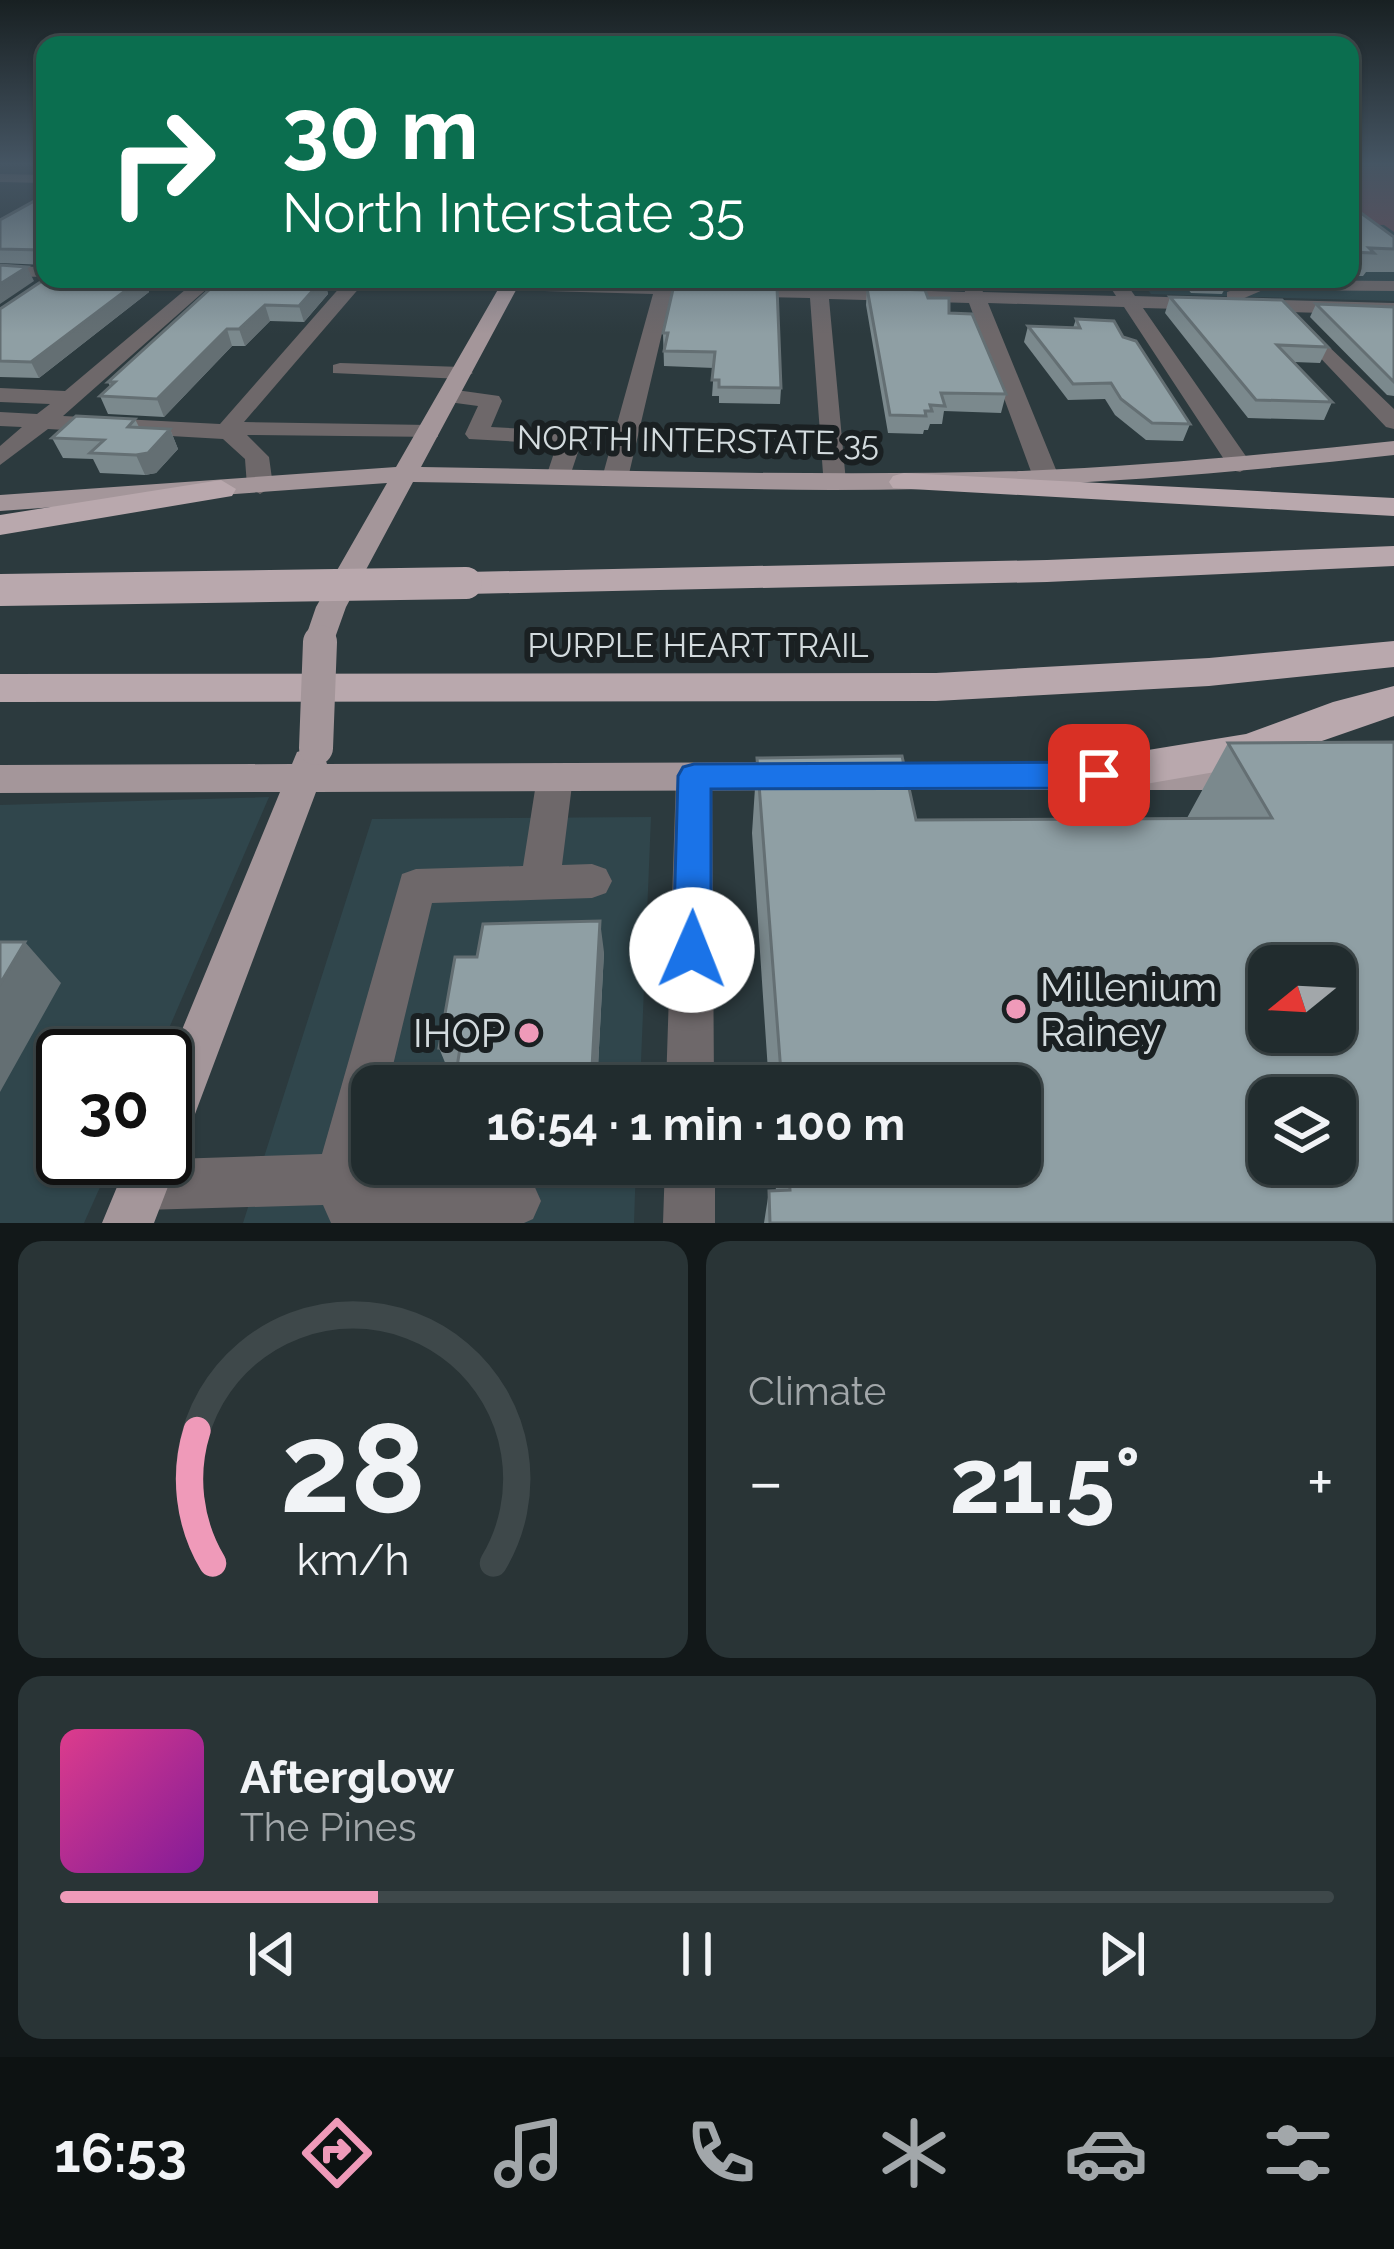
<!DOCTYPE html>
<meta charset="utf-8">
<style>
:root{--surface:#212c2e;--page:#293436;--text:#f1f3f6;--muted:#a2a7aa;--line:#3e484a;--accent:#ef9ab9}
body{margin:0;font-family:Raleway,sans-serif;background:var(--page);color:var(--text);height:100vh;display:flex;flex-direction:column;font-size:45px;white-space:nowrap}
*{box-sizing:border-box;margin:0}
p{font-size:39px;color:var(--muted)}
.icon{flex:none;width:66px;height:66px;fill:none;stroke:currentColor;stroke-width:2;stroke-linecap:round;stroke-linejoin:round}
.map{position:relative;height:1223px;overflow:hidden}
.details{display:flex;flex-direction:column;gap:18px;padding:18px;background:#121819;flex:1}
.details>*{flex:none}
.banner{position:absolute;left:36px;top:36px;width:1323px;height:252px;border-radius:24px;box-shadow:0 3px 9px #0004,0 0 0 3px var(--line);background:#0b6e4f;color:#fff;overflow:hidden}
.needle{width:78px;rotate:252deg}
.controls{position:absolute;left:1248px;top:945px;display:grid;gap:24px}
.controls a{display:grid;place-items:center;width:108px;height:108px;border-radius:24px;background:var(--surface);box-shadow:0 3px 9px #0004,0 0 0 3px var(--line);font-size:60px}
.speed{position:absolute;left:36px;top:1029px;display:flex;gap:24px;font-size:60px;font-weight:700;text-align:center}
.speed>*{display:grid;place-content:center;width:156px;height:156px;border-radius:50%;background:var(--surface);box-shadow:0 3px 9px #0004,0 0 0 3px var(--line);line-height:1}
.speed .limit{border:6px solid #111;border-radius:18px;background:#fff;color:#111}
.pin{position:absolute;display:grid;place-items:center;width:102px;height:102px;color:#fff;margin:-51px;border-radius:24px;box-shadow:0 6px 18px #0006}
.me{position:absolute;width:132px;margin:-66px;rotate:1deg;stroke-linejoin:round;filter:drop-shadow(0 0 9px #0008)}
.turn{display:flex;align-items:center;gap:42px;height:252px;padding:0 48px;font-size:54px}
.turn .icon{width:156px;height:156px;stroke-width:2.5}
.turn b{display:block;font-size:84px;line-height:102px}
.big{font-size:90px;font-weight:700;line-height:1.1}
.details .widget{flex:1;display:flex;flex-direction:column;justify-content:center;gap:18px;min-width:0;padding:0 42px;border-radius:24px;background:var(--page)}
.details .dial{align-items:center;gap:0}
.dial svg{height:312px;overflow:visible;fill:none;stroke:var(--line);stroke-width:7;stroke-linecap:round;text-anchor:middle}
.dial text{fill:var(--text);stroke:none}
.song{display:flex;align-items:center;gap:36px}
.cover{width:144px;height:144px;border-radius:18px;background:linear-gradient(135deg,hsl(330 70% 55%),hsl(290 70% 35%))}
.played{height:12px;border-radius:6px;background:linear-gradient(90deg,var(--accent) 25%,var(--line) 25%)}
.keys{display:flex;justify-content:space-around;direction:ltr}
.heat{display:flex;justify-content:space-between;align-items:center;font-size:66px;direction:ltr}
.details .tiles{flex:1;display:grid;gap:18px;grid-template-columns:1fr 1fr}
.widget:last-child{grid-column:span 2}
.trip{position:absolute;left:351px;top:1065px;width:690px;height:120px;border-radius:24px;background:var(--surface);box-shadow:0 3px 9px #0004,0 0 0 3px var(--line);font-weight:700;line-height:120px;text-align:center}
.menu{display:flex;height:192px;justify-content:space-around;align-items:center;background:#0d1212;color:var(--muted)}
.menu .icon{width:84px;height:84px}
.menu .current{color:var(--accent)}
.menu b{font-size:54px;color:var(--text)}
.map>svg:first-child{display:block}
.built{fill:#30464c}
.green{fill:#6b4a55}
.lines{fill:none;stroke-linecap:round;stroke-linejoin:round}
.path{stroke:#7e898c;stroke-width:9;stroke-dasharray:9 14;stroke-linecap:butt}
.minor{fill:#6e686a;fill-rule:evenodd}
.major{fill:#a4969a;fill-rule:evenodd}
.highway{fill:#b9a8ad;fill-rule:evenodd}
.major-bridge{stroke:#a4969a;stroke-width:34}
.highway-bridge{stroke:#b9a8ad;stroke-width:32}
.wall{fill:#7b898d}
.shaded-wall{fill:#646f73}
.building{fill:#8f9fa4;stroke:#646f73;stroke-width:3;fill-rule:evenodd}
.route{fill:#1a73e8;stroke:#114b97;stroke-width:3}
.poi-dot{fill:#ef9ab9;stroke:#1a2022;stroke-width:4.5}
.labels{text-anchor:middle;stroke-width:12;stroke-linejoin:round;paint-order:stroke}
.street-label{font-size:33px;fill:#d3dbde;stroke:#1a2022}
.near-poi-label{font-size:39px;fill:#d3dbde;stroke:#1a2022;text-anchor:start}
</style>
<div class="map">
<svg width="1394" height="1223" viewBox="0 0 1394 1223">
<rect width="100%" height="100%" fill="#2c3a3e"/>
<!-- built -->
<path class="built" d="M 1350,163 L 1394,163 L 1394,301 L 1151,294 L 1139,279 L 1350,279 Z
M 269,797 L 157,1056 L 63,1056 L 63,1158 L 113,1158 L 84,1223 L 0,1223 L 0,805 Z
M 651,817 L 640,1086 L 372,1086 L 372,1164 L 636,1164 L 634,1223 L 243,1223 L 372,819 Z"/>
<!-- green -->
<path class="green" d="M 1350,163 L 1394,163 L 1394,232 L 1384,225 L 1350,224 Z"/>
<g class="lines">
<!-- path -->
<path class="path" d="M 416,1040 L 445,1039"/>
<!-- minor -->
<path class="minor" d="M 0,174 L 45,175 L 45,183 L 0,182 Z
M 0,266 L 45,267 L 45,277 L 0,276 Z
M 198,279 L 218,279 L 63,416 L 220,424 L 342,285 L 308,284 L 299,279 L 656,283 L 657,279 L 675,279 L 674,284 L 810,287 L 809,279 L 827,279 L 828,288 L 965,292 L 962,279 L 978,279 L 983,292 L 1116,296 L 1105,279 L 1123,279 L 1135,296 L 1227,299 L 1227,292 L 1260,280 L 1394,281 L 1394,291 L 1263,290 L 1242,299 L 1394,303 L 1394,315 L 1143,308 L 1252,465 L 1240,472 L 1231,470 L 1124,307 L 988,303 L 1059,477 L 1046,485 L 1033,477 L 969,303 L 829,299 L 846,482 L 842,487 L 824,487 L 810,298 L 671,295 L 628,478 L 615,486 L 602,478 L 653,294 L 361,286 L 244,422 L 430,425 L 438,427 L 438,437 L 247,435 L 269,457 L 273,486 L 260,494 L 247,486 L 245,459 L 223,439 L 48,429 L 0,465 L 0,446 L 22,427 L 0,426 L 0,412 L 37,414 L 50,404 L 0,402 L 0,388 L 65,391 Z
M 1298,317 L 1394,409 L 1394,429 L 1386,427 L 1291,327 L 1288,323 Z
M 340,363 L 462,367 L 473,373 L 462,379 L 333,373 L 333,365 Z
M 449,389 L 499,396 L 502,401 L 491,427 L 579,432 L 583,437 L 568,482 L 550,482 L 546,477 L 557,444 L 469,439 L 465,434 L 478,406 L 441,401 L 438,396 Z
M 555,763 L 568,767 L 573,777 L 562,865 L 592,864 L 606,869 L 612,881 L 606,893 L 592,898 L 432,903 L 388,1086 L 372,1086 L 372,1155 L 366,1179 L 515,1175 L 533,1183 L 541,1201 L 533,1219 L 524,1223 L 331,1223 L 323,1205 L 143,1210 L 125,1203 L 118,1185 L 125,1167 L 143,1160 L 322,1154 L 402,874 L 416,869 L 523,866 L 537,777 L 542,767 Z
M 694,763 L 707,767 L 712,777 L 714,1086 L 666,1086 L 676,777 L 681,767 Z
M 665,1164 L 715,1164 L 715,1223 L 663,1223 Z"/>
<!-- major -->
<path class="major" d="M 504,279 L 522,279 L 421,467 C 621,470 822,477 1022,471 C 1146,466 1270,454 1394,441 L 1394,455 C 1207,476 1020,490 832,490 C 692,489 553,484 413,482 L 346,607 L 331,649 L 309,649 L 304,642 L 316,607 L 387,483 L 0,511 L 0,495 L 396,467 Z
M 310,748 L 323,752 L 327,764 L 794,762 L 807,766 L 812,776 L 807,786 L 794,790 L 316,792 L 189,1130 L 182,1147 L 176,1150 L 179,1158 L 154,1223 L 102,1223 L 129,1158 L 165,1158 L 165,1071 L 280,792 L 0,793 L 0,765 L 292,764 L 297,752 Z
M 866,762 L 1250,762 L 1263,766 L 1268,776 L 1263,786 L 1250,790 L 866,790 L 853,786 L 848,776 L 853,766 Z"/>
<!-- highway -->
<path class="highway" d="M 904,473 L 1394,498 L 1394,516 L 893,488 L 889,482 L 893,476 Z
M 221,480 L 236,489 L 232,496 L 0,535 L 0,515 Z
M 1394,546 L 1394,566 L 1047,582 L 466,594 L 454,591 L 449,583 L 454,575 L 466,572 L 1047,560 Z
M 1394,641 L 1394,667 L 1209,686 L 936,701 L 0,702 L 0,674 L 936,673 L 1209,658 Z
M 1394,686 L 1394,716 L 1250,766 L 1099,792 L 1084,787 L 1077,775 L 1084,763 L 1099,758 L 1246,734 L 1333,702 Z"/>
<!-- major-bridge -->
<path class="major-bridge" d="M 316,748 L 320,642"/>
<!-- highway-bridge -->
<path class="highway-bridge" d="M 0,590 L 466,583"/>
</g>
<!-- wall -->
<path class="wall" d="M 45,195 L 45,265 L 0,263 L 0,220 Z
M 1350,205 L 1394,237 L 1394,272 L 1366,272 L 1363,276 L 1350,276 Z
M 45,279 L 156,279 L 146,286 L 149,292 L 39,378 L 0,377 L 0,309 Z
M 221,279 L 324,279 L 328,294 L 304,322 L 270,321 L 245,346 L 232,346 L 164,417 L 108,414 L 100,396 L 110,386 L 108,382 Z
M 679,279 L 779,279 L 779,281 Z
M 862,279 L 919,279 L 917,286 L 863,285 Z
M 1051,279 L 1095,279 L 1092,289 L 1056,288 Z
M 1180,279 L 1250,279 L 1225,288 L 1222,294 L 1191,293 Z
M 674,285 L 781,388 L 780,404 L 719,403 L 719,396 L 712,396 L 714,368 L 664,366 L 663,333 Z
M 867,288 L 949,313 L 1006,394 L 1001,413 L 944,411 L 942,424 L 930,424 L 928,430 L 924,430 L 923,434 L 888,433 L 866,305 Z
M 1170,297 L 1328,347 L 1320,363 L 1294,362 L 1332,402 L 1324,420 L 1248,418 L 1165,313 Z
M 1316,304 L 1394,307 L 1394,396 L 1387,395 L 1310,317 Z
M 1076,319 L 1123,337 L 1190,424 L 1183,441 L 1146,440 L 1115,415 L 1105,399 L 1068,400 L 1024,342 L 1028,326 L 1073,328 Z
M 135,419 L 139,427 L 170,429 L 178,449 L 156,473 L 145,475 L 100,473 L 93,459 L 63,458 L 52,438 Z
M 1394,742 L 1394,1223 L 764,1223 L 769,1191 L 776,1191 L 774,1164 L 1020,1164 L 1020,1086 L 769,1086 L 752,833 L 757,758 L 916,820 L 1187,818 L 1228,743 Z
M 604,952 L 597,1086 L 454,1086 L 455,1077 L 451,1077 L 439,1048 L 477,957 Z"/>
<!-- shaded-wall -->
<path class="shaded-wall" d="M 27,267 L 34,281 L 0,304 L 0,284 Z
M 132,279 L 156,279 L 146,286 L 149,292 L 39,378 L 31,362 Z
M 324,279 L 328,294 L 304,322 L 299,306 Z
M 1228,279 L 1250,279 L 1225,288 L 1222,294 Z
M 265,305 L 270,321 L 245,346 L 239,329 Z
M 227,329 L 232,346 L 164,417 L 157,399 Z
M 170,429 L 178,449 L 156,473 L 145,475 L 136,455 Z
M 600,921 L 604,952 L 597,1086 L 591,1086 Z
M 25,942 L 61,983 L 0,1092 L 0,984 Z"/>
<!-- building -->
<path class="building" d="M 45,195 L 45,260 L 43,260 L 42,250 L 0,249 L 0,220 Z
M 1350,205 L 1394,237 L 1394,249 L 1369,248 L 1374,253 L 1350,252 Z
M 0,265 L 27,267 L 0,284 Z
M 45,279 L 141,279 L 31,362 L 0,361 L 0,309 Z
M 221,279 L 323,279 L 299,306 L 265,305 L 239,329 L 227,329 L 157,399 L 100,396 L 115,382 L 108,382 Z
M 674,285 L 777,287 L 781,388 L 719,387 L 719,380 L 712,380 L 715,352 L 664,351 L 668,333 L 663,333 Z
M 867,288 L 925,290 L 928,298 L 949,298 L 949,313 L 972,314 L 1006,394 L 941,393 L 945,406 L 930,405 L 932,411 L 925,411 L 926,416 L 890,415 Z
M 1170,297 L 1282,300 L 1328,347 L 1277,345 L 1332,402 L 1256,400 Z
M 1316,304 L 1394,307 L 1394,382 Z
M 1076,319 L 1114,321 L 1123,337 L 1136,341 L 1190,424 L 1152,423 L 1121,399 L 1111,383 L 1073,384 L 1028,326 L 1080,328 Z
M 76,416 L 135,419 L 128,427 L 170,429 L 148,453 L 136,455 L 90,453 L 104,440 L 52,438 Z
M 1394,742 L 1394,1223 L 770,1223 L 769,1191 L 790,1190 L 788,1164 L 1020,1164 L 1020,1086 L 782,1086 L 757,758 L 902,756 L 916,820 L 1272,818 L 1228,743 ZM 1269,966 L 1335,966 L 1335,1032 L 1269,1032 ZM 1269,1098 L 1335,1098 L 1335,1164 L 1269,1164 Z
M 600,921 L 591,1086 L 454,1086 L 460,1048 L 439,1048 L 455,957 L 477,957 L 483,924 Z
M 0,942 L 25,942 L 0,984 Z"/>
<!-- sky -->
<linearGradient id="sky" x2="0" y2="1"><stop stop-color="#182022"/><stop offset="0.49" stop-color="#455563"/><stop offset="1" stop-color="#455563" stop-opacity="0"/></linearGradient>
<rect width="1394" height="334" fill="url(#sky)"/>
<!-- route -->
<path class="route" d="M 1099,762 L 1110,766 L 1115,775 L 1110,784 L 1099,788 L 711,789 L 711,950 L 705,962 L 692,967 L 678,962 L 673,950 L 678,776 L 683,767 L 694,764 Z"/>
<!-- markers -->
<g class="poi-dot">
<circle cx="1016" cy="1009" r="12"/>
<circle cx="529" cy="1033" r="12"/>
</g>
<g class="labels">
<!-- street labels -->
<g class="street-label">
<text transform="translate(698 440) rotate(1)" y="12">NORTH INTERSTATE 35</text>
<text x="698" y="657">PURPLE HEART TRAIL</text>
</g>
<!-- near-poi labels -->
<g class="near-poi-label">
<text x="1040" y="1001">Millenium<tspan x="1040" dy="45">Rainey</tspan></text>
<text x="505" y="1047" text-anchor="end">IHOP</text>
</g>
</g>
</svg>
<div class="controls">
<a><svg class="needle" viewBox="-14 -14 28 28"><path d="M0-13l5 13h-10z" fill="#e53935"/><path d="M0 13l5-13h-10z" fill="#a2a7aa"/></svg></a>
<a><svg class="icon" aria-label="layers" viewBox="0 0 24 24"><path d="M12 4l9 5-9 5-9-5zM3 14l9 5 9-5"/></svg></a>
</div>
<div class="speed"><div class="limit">30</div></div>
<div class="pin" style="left:1099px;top:775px;background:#d93025"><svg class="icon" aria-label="arrive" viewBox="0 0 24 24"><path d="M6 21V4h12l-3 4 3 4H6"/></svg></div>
<svg class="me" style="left:692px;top:950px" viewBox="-20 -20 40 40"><circle r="19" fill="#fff"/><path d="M0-13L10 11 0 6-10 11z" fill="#1a73e8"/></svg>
<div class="trip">16:54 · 1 min · 100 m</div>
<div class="banner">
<div class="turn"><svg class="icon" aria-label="right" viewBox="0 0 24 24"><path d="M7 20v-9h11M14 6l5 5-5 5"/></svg><div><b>30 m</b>North Interstate 35</div></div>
</div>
</div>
<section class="details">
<div class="tiles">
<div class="widget dial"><svg viewBox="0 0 100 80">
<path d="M14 69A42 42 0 1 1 86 69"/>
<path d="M14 69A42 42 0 0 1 10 35" stroke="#ef9ab9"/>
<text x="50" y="56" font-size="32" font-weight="700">28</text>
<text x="50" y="72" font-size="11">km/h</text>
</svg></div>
<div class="widget"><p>Climate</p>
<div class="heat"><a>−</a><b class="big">21.5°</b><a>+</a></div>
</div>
<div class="widget">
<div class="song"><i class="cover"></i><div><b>Afterglow</b><p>The Pines</p></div></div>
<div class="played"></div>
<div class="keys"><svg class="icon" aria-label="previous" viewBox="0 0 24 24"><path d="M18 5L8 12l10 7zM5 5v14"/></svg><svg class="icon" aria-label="pause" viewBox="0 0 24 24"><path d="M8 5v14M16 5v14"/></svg><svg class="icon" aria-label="next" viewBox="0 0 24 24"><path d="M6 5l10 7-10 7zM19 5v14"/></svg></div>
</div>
</div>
</section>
<nav class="menu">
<b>16:53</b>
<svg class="icon current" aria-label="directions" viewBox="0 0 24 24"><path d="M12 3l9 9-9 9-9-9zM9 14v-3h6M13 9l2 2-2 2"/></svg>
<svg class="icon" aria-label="music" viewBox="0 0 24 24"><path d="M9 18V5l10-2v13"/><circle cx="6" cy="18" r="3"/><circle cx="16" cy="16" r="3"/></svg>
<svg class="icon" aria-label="phone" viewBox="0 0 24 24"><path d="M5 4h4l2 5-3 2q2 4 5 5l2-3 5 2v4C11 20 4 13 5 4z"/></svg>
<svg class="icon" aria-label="climate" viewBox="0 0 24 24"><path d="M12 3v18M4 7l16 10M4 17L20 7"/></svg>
<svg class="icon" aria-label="car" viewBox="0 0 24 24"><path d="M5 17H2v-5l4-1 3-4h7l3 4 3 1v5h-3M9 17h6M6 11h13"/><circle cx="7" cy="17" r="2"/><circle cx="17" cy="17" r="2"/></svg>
<svg class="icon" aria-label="filters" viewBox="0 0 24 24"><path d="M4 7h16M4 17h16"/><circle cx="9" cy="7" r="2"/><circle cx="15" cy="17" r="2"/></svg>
</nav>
